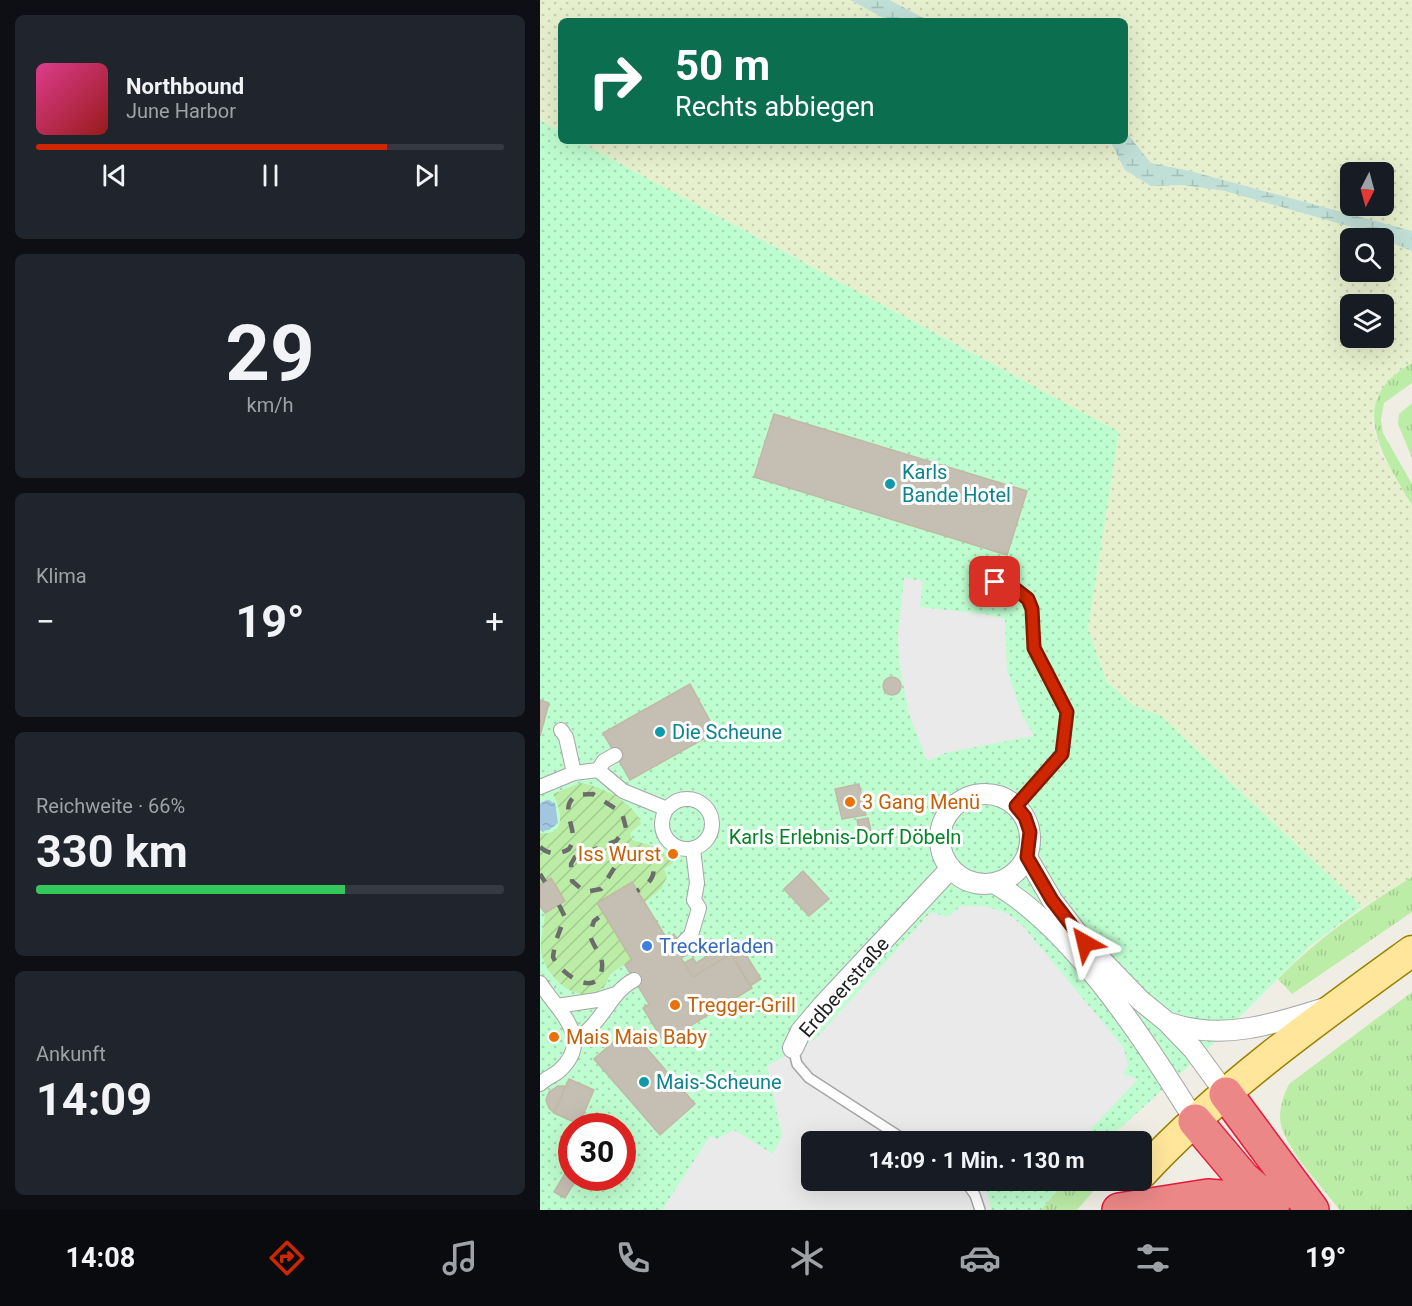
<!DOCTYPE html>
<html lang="de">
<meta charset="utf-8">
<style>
:root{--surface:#171b24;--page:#20242c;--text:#f1f3f6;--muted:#9ea1a6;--line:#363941;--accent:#cd2600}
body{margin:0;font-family:Roboto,sans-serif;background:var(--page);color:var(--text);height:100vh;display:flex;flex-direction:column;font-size:22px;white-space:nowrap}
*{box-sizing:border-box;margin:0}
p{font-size:20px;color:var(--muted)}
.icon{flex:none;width:33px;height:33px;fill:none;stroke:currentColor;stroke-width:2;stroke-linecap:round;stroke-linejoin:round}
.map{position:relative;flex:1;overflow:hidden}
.side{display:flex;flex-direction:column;gap:15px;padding:15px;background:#0d0f14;width:540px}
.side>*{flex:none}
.hud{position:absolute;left:18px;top:18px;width:570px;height:126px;border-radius:9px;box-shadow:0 6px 24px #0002;background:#0b6e4f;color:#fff;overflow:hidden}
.needle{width:39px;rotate:186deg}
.buttons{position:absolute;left:800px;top:162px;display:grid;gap:12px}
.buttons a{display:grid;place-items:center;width:54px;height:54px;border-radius:9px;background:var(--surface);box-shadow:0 6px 24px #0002;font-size:30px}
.speed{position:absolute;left:18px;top:1113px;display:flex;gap:12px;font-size:30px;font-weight:700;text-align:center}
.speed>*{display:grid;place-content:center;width:78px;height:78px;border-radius:50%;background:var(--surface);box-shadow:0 6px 24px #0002;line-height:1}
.speed .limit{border:9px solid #d22;background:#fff;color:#111}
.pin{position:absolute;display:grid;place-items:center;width:51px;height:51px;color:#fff;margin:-26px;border-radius:12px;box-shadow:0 3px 9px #0006}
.me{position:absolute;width:66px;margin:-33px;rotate:323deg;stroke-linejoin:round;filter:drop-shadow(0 0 4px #0008)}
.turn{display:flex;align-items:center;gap:21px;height:126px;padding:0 18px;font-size:27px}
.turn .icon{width:78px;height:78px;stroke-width:2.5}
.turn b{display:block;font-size:42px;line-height:51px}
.big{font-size:45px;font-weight:700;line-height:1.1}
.side .widget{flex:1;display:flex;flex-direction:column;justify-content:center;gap:9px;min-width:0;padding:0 21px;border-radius:9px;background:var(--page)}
.side .dial{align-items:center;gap:0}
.dial b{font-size:78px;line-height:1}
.song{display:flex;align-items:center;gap:18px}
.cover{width:72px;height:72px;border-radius:9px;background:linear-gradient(135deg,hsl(330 70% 55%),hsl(0 70% 35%))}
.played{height:6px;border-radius:3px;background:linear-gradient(90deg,var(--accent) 75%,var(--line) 75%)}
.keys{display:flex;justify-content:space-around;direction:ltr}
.heat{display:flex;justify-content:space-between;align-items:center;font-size:33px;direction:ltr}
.charge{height:9px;border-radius:4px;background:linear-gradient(90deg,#34c759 66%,var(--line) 0)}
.trip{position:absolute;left:261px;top:1131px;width:351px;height:60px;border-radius:9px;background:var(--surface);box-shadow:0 6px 24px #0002;font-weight:700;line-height:60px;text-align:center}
.menu{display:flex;height:96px;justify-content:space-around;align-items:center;background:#090b0e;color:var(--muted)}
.menu .icon{width:42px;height:42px}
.menu .on{color:var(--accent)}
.menu b{font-size:27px;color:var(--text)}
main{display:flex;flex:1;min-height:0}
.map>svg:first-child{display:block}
.farmland{fill:url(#farmland-dots);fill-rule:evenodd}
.grass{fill:url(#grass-tufts)}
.wetland{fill:url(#wetland-marsh)}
.park{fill:url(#park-dots);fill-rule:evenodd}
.garden{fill:url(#garden-furrows)}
.parking{fill:#eaeaea}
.water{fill:url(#water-ripples)}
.building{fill:#c4beb3;stroke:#c2b8a5;stroke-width:1.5}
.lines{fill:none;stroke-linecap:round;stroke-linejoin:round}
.service-casing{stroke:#a5a5a5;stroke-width:12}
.pedestrian-casing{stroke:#a5a5a5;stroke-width:16}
.minor-casing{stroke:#a5a5a5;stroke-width:22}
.primary-casing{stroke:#998200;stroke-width:33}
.motorway-casing{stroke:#e51a3a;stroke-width:36}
.service{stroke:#fff;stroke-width:9}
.pedestrian{stroke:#fff;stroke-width:14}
.minor{stroke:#fff;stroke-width:20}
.primary{stroke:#ffe69a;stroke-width:30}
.motorway{stroke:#ec8787;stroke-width:33}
.rail{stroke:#6c6c6c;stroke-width:4.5;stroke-dasharray:12 12;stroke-linecap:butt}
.route-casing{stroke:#851900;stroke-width:15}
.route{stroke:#cd2600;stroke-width:10}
.culture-dot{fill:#0f9aa8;stroke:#fff;stroke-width:2}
.food-dot{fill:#e8710a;stroke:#fff;stroke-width:2}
.shop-dot{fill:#3f7fe0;stroke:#fff;stroke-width:2}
.labels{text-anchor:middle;stroke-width:6;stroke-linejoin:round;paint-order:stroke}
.culture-label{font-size:20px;fill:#0d838f;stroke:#fff;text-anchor:start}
.food-label{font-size:20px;fill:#c56008;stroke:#fff;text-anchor:start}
.park-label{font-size:20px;fill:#058427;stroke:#fff}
.shop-label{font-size:20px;fill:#366cbe;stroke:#fff;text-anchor:start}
.street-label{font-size:20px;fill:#1e1e1e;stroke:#fff}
</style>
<main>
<section class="side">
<div class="widget">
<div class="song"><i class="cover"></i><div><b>Northbound</b><p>June Harbor</p></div></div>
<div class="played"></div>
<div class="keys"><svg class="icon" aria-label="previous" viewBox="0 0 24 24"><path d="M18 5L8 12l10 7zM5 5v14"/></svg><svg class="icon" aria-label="pause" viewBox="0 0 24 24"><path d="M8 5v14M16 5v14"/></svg><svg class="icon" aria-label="next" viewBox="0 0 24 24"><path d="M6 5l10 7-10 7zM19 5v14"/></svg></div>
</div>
<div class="widget dial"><b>29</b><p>km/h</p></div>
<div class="widget"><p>Klima</p>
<div class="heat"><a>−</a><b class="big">19°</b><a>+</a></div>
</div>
<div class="widget"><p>Reichweite · 66%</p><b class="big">330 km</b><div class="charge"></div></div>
<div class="widget"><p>Ankunft</p><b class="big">14:09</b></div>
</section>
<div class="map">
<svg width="872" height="1210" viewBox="0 0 872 1210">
<defs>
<pattern id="farmland-dots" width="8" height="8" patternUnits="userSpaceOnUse" patternTransform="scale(1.5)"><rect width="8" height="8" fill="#e7f0ce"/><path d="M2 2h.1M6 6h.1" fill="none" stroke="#c6cdb0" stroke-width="1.8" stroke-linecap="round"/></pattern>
<pattern id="grass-tufts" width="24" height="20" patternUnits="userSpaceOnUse" patternTransform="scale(1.5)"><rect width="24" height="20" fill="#bceda7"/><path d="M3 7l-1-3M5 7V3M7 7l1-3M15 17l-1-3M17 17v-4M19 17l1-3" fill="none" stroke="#a1cb8f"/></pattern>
<pattern id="wetland-marsh" width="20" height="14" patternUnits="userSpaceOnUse" patternTransform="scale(1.5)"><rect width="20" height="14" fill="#c0dfd6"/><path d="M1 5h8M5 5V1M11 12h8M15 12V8" fill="none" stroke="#a5bfb7"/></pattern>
<pattern id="park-dots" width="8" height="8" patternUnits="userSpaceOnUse" patternTransform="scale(1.5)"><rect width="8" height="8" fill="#befdcf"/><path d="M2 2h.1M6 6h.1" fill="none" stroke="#a3d8b1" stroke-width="1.8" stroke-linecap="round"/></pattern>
<pattern id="garden-furrows" width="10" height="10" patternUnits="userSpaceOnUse" patternTransform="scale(1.5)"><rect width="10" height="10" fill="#bceda7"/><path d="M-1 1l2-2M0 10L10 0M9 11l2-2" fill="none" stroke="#a1cb8f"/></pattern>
<pattern id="water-ripples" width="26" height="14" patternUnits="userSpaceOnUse" patternTransform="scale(1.5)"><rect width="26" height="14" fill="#a2c6e0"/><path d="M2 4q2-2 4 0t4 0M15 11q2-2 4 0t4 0" fill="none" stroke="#8baac0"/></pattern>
</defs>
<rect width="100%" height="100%" fill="#f0eee4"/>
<!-- farmland -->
<path class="farmland" d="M 0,0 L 310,0 L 349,21 L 21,21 L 21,132 L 0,120 Z
M 350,0 L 872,0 L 872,231 L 650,171 L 611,163 L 585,131 L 585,21 L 389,21 ZM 810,172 L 843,172 L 843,206 L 810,206 Z
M 38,141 L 570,141 L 585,170 L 611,186 L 643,185 L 685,191 L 815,228 L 841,238 L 810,238 L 810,272 L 843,272 L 843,239 L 872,251 L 872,363 L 856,373 L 838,397 L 832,423 L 840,452 L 872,505 L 872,877 L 822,907 L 621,717 L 593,705 L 567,682 L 548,629 L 579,432 ZM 810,304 L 843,304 L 843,338 L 810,338 Z"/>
<!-- grass -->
<path class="grass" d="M 872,363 L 872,383 L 844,403 L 841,419 L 843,433 L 872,484 L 872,505 C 843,456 804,401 872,363 Z
M 872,403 L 872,458 L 858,424 L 859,414 Z
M 872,877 L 872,912 L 752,994 L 738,979 C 778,938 823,907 872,877 Z
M 872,992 L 872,1210 L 800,1210 C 783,1188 748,1152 741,1125 C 738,1111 743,1096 749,1084 Z
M 525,1181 L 562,1181 L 537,1210 L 501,1210 Z"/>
<!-- wetland -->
<path class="wetland" d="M 310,0 L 350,0 L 389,21 L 349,21 Z
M 585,131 L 611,163 L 650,171 L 872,231 L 872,251 L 815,228 L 685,191 L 643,185 L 611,186 L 585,170 L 570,141 L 585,141 Z"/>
<!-- park -->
<path class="park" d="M 0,120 L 21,132 L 21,141 L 38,141 L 579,432 L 548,629 L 567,682 L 593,705 L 621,716 L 822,907 L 769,947 L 674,1043 L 566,1141 L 272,1142 L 272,1180 L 525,1181 L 501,1210 L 0,1210 ZM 32,1126 L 82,1126 L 82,1178 L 32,1178 Z"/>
<!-- garden -->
<path class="garden" d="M 40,783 C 59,785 97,804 101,824 L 90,833 L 92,840 L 112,846 L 133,863 L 124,869 L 127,877 L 121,889 L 105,902 L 91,882 L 57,903 L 92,960 C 85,965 74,969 69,977 C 67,981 66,985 62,988 C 37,1008 4,975 1,951 C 0,939 4,926 5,913 L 24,901 L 11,879 L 0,885 L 0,833 C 27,836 22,811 13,794 Z"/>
<!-- parking -->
<path class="parking" d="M 364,578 L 383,581 L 380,607 L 444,614 L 465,619 L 467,670 L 482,715 L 494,736 L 405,753 L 387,761 L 369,714 L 359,661 L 358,633 Z
M 421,906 L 445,906 L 467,913 L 482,925 L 584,1048 L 588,1066 L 582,1074 L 598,1079 L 540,1141 L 272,1142 L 272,1180 L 440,1181 L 447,1191 L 451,1210 L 122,1210 L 170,1136 L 177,1139 L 194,1130 L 233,1154 L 242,1136 L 227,1066 L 276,1038 L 391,912 L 407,917 Z"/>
<!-- water -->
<path class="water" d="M 7,800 L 15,803 L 18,823 L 9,830 L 0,831 L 0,803 Z"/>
<!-- building -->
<path class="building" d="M 234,414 L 487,491 L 467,555 L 214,477 Z
M343 686a9 9 0 1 1 18 0a9 9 0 1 1-18 0Z
M 150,684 L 176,732 L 90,780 L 63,733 Z
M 0,700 L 9,703 L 0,736 Z
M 319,784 L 326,815 L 302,819 L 295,789 Z
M 328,818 L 332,836 L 321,838 L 317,820 Z
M 263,871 L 289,899 L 269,916 L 244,889 Z
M 11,878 L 25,901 L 5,913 L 0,906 L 0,885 Z
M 92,882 L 127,939 L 134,934 L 147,955 L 141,958 L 153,977 L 191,954 L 212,988 L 124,1042 L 103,1008 L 109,1004 L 85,965 L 92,960 L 57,903 Z
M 196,939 L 221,979 L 210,986 L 191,954 L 153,977 L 144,963 L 153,958 L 156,963 Z
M 89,1028 L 155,1104 L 120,1135 L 54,1059 Z
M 29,1079 L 54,1090 L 39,1124 L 14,1113 Z
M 18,1086 L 26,1086 L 14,1113 L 9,1108 L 6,1100 L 9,1092 Z
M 32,1162 L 32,1178 L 37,1178 L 25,1198 L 14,1192 Z"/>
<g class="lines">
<!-- service casing -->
<g class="service-casing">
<path id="service" d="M 440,580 L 469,584 L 488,599 L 492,610 L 494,648 L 527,712 L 522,754 L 476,806
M 253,1048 L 257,1064 L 269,1078 L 368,1142
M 424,1180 L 435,1195 L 440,1210"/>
</g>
<!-- pedestrian casing -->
<g class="pedestrian-casing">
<path id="pedestrian" d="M 21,730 L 26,737 L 34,773
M 58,770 L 64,761 L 75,755
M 0,787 L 34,773 L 58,770 L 83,791 L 127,809
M122 824a25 25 0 1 1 50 0a25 25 0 1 1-50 0Z
M 141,945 L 151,935 L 159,908 L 154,900 L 157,883 L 153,849
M 0,983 C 18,1012 55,1038 19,1071 C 13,1076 6,1078 0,1084
M 17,1006 L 57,1000 L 76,994
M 35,1041 C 63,1023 70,992 94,980"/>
</g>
<!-- minor casing -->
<g class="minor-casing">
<path id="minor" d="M400 839a45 45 0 1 1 90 0a45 45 0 1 1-90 0Z
M 487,857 L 512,900 L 545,943 L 600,1000 L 627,1022 L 653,1049 L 686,1094
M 454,883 C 533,928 608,1045 655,1121
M 630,1023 C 681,1041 735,1024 785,1008
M 253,1048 L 261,1031 L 283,1005 L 411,868"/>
</g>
<!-- primary casing -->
<g class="primary-casing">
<path id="primary" d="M 602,1173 C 681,1088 778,1019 872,951"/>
</g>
<!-- motorway casing -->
<g class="motorway-casing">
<path id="motorway" d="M 686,1094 L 772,1210
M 655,1121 L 703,1178 L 733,1204
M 579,1210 L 668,1196 L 729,1201"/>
</g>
<!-- service -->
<use href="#service" class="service"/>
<!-- pedestrian -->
<use href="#pedestrian" class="pedestrian"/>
<!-- minor -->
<use href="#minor" class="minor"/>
<!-- primary -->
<use href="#primary" class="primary"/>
<!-- motorway -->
<use href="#motorway" class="motorway"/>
<!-- rail -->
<path class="rail" d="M 0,847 C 9,855 19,855 29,849 C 42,830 16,811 36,795 L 53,794 L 82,813 L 86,828 L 76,841 L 35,857 L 31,864 L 32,881 L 45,892 L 61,889 L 83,854 L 98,851 L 110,857 C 118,874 112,882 97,891
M 0,874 L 5,882
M 19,905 L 25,917 L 15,943 L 13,957 C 20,974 58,1000 62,968 C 64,955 51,946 50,933 L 54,921 L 63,914"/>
</g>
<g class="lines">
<!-- route casing -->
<g class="route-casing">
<path id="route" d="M 455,582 L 469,584 L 488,599 L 492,609 L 494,648 L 527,712 L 522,754 L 476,806 L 485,817 L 490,832 L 487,857 L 512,900 L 545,943"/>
</g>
<!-- route -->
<use href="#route" class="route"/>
</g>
<!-- markers -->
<g class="culture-dot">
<circle cx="350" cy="484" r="6"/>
<circle cx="120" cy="732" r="6"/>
<circle cx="104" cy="1082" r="6"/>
</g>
<g class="food-dot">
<circle cx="310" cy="802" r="6"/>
<circle cx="133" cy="854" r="6"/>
<circle cx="135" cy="1005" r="6"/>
<circle cx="14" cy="1037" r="6"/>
</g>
<circle class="shop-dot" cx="107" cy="946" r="6"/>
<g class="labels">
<!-- culture labels -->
<g class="culture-label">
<text x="362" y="479">Karls<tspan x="362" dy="23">Bande Hotel</tspan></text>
<text x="132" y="739">Die Scheune</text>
<text x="116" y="1089">Mais-Scheune</text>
</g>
<!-- food labels -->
<g class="food-label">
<text x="322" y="809">3 Gang Menü</text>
<text x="121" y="861" text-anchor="end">Iss Wurst</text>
<text x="147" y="1012">Tregger-Grill</text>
<text x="26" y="1044">Mais Mais Baby</text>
</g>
<!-- park labels -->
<g class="park-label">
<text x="305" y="844">Karls Erlebnis-Dorf Döbeln</text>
</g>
<!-- shop labels -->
<g class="shop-label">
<text x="119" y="953">Treckerladen</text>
</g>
<!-- street labels -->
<g class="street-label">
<text transform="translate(304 987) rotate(-49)" y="7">Erdbeerstraße</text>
</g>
</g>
</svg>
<div class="buttons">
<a><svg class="needle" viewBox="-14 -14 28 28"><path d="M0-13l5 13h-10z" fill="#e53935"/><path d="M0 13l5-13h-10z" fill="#9ea1a6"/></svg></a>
<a><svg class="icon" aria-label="search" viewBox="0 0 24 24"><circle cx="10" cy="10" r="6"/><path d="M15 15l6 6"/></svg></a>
<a><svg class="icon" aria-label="layers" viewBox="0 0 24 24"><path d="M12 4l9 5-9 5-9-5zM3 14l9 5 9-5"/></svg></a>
</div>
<div class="speed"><div class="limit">30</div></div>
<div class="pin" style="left:455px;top:582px;background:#d93025"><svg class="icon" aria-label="arrive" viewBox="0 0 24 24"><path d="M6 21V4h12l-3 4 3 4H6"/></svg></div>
<svg class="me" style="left:545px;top:943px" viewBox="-20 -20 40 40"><path d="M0-17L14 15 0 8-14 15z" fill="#cd2600" stroke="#fff" stroke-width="4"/></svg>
<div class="trip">14:09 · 1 Min. · 130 m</div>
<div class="hud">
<div class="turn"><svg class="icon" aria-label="right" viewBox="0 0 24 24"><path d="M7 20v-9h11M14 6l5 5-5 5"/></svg><div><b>50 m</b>Rechts abbiegen</div></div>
</div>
</div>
</main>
<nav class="menu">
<b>14:08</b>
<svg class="icon on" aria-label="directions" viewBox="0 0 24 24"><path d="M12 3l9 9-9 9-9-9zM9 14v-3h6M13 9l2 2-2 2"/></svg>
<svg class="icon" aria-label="music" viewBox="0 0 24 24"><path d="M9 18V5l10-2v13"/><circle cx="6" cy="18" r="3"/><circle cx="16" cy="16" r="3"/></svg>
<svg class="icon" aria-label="phone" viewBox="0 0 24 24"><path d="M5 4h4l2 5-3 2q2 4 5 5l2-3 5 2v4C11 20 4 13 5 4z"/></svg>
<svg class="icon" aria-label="climate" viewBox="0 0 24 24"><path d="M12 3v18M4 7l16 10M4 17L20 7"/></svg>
<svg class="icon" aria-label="car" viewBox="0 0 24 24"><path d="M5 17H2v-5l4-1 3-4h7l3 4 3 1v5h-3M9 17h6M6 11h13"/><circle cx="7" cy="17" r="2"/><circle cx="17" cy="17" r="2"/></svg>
<svg class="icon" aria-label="filters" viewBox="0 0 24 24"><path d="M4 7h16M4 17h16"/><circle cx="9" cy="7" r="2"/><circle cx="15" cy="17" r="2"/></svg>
<b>19°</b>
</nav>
